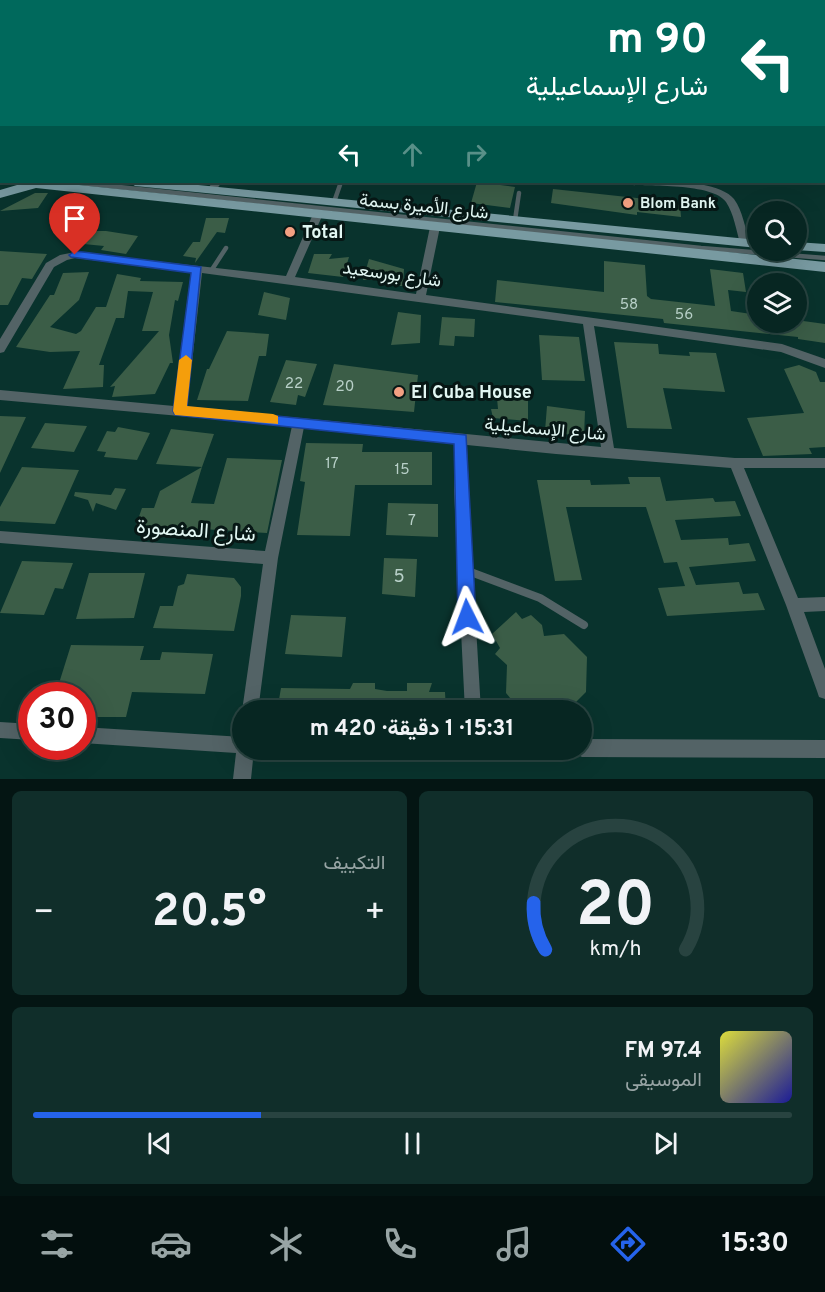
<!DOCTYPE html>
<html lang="ar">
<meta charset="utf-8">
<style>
:root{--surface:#072622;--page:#102e2a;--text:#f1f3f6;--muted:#98a5a5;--line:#284340;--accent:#2563eb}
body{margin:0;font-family:Overpass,Vazirmatn,sans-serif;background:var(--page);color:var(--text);direction:rtl;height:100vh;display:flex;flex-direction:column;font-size:22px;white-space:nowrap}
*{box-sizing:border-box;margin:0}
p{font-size:20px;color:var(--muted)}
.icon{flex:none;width:33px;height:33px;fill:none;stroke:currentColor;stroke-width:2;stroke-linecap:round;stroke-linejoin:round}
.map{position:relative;height:779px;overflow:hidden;direction:ltr}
.panel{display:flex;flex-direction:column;gap:12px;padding:12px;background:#041513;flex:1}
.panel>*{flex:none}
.banner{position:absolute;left:0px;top:0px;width:825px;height:183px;box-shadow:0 6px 24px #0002,0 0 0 2px var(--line);direction:rtl;background:#00695c;color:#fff;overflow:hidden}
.controls{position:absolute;left:747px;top:201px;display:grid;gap:12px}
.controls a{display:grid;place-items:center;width:60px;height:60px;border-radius:50%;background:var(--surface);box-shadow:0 6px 24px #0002,0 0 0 2px var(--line);font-size:30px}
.speed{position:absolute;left:18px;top:682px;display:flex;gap:12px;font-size:30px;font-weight:700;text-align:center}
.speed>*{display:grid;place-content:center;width:78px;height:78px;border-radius:50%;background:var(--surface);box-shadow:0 6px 24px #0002,0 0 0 2px var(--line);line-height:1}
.speed .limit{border:9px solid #d22;background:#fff;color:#111}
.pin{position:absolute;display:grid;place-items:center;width:51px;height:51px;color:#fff;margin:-62px -26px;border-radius:50% 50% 50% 0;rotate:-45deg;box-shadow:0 0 6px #0007}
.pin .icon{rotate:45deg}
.me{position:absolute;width:66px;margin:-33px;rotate:357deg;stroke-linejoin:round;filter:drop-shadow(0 0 4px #0008)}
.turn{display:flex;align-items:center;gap:21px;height:126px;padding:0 18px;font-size:27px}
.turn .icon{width:78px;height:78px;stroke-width:2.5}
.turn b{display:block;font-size:42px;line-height:51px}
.lanes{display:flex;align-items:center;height:57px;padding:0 18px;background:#0003;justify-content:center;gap:30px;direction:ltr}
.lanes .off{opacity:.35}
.big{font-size:45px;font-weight:700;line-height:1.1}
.panel .card{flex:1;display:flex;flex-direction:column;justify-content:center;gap:9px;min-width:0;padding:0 21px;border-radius:9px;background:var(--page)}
.panel .dial{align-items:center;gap:0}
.dial svg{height:156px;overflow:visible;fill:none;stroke:var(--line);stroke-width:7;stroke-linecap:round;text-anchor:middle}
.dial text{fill:var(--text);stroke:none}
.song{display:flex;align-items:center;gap:18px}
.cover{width:72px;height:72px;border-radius:9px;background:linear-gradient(135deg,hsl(60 70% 55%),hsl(240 70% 35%))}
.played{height:6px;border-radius:3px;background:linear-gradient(90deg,var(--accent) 30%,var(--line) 30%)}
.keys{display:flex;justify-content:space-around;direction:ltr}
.heat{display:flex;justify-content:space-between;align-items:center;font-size:33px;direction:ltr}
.panel .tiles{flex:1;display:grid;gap:12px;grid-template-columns:1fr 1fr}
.card:last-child{grid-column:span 2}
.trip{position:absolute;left:232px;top:700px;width:360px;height:60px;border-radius:30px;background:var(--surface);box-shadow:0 6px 24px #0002,0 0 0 2px var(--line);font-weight:700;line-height:60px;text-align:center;direction:rtl}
.menu{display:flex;height:96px;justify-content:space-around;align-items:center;background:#030f0e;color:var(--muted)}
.menu .icon{width:42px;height:42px}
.menu .selected{color:var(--accent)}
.menu b{font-size:27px;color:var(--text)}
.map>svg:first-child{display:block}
.building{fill:#3b5d47}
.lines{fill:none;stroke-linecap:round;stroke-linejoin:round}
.service-far1{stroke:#536366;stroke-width:4.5}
.service{stroke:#536366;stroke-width:8}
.minor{fill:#536366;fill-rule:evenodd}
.tertiary{fill:#536366;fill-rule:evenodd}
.secondary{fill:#688287;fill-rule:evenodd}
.primary{fill:#789aa1;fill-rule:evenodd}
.route{fill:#2563eb;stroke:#184099;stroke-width:1.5}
.slow{fill:#f59e0b}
.poi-dot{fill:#f3a082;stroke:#071715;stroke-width:2}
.labels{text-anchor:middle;stroke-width:6;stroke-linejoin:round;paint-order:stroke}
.far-poi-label{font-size:15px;font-weight:bold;fill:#e2f7f3;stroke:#071715;text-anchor:start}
.number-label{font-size:15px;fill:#b8d0c8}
.street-label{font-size:18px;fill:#e2f7f3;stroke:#071715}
.poi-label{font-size:18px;font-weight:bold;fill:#e2f7f3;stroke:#071715;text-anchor:start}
.near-number-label{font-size:18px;fill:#b8d0c8}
.near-street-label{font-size:21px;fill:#e2f7f3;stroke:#071715}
</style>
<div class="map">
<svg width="825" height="779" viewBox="0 0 825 779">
<rect width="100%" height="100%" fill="#09332d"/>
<!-- building -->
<path class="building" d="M 477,182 L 515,187 L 510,208 L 471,203 Z
M 553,189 L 674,202 L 674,204 L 680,205 L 681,217 L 637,212 L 637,215 L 551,203 Z
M 35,193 L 48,193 L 38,208 L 0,211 Z
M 206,218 L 229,218 L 225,233 L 217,232 L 195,263 L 196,258 L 183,256 L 193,242 L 200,242 Z
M 74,231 L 106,231 L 138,236 L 126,254 L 101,250 L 104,246 L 63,242 Z
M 0,251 L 47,254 L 32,279 L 22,278 L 8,305 L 0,305 Z
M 314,254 L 332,254 L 329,259 L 349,257 L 343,277 L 308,273 Z
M 369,259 L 404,269 L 403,286 L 388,286 L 389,280 L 363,280 Z
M 604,261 L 645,265 L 647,296 L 651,299 L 715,306 L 710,269 L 743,273 L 746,292 L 728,290 L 731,311 L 758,315 L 758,322 L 796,322 L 796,320 L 825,324 L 825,343 L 798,339 L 798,337 L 664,323 L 663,319 L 495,302 L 497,280 L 604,292 Z
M 89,272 L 79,300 L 50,327 L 76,334 L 81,331 L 96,307 L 106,307 L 117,274 L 141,278 L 140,281 L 183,282 L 178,301 L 175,300 L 169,335 L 173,363 L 170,363 L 155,394 L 112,397 L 115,386 L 110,387 L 159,331 L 142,331 L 153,292 L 128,291 L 124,318 L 116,318 L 99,365 L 104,365 L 103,387 L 63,389 L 80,351 L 50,352 L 16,347 L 50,295 L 54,295 L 63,273 Z
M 264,292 L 290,298 L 286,320 L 258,315 Z
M 398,312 L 421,315 L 420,343 L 391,345 Z
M 442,317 L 475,319 L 474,337 L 455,336 L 454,346 L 439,345 Z
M 227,331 L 269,334 L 266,356 L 259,356 L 248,401 L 197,400 L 207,369 L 209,369 Z
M 539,335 L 579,337 L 585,381 L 542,380 Z
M 614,342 L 658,344 L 659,354 L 690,356 L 689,352 L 716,353 L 725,392 L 663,388 L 672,429 L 627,428 Z
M 286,360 L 317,364 L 305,397 L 298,395 L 296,405 L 270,402 Z
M 334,364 L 418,375 L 414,412 L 323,405 Z
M 799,365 L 816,372 L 820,382 L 825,382 L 825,447 L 809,448 L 812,454 L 763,456 L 747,418 L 804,413 L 784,369 Z
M 496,387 L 528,390 L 528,421 L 493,418 L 491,409 L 498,409 Z
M 547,406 L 585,411 L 584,437 L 545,431 Z
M 0,416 L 26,417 L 0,473 Z
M 45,423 L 87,426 L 74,452 L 31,448 Z
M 118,427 L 150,433 L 137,460 L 104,457 L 106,452 L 97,451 L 107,431 L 115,432 Z
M 171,429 L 214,434 L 202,467 L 156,464 Z
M 306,443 L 363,444 L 362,452 L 432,452 L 432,485 L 355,485 L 350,536 L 297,535 L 305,482 L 300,481 Z
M 227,458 L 282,460 L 267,533 L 136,525 L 142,508 L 154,508 L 160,491 L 202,467 L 191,503 L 214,504 Z
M 22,467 L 79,470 L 55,524 L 0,521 L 0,507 Z
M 628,477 L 660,477 L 666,501 L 713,498 L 715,502 L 735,501 L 741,516 L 675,520 L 681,540 L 728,538 L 729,545 L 749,543 L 756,561 L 689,567 L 696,585 L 739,582 L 743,594 L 758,593 L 765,610 L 667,616 L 658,588 L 685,586 L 677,562 L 664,563 L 646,507 L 566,507 L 582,580 L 555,581 L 537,480 L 590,480 L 591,485 L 630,484 Z
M 115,488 L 126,489 L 116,510 L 96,503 L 93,512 L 88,500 L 74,496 L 75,492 L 111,495 Z
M 388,503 L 438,504 L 438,537 L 386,535 Z
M 384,558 L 417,559 L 415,597 L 382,594 Z
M 22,561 L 73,563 L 63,589 L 55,588 L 44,615 L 0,613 Z
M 89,573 L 145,573 L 134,618 L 76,619 Z
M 187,574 L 234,578 L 241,587 L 241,596 L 234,631 L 153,628 L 160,606 L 173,606 L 178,586 L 184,584 Z
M 516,612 L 522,619 L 531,615 L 542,625 L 544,636 L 564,634 L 587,657 L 586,692 L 567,711 L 521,711 L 506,693 L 507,665 L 495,654 L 500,648 L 492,634 Z
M 291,615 L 346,617 L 342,657 L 285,654 Z
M 71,645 L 144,646 L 140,660 L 160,660 L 162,652 L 213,654 L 205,694 L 132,692 L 126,717 L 82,717 L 82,696 L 55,696 Z
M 353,683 L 375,683 L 375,689 L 387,691 L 407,691 L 407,683 L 432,683 L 429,692 L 445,692 L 446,711 L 277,711 L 281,688 L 350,689 Z"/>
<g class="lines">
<!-- service-far1 -->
<path class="service-far1" d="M 0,160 L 2,158
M 71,182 L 701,248 L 825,258
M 334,202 L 341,182
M 515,220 L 519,193
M 211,271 L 226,248"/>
<!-- service -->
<path class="service" d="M 468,571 L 540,598 L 584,625"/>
<!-- minor -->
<path class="minor" d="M 675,0 L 682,0 L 683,2 L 676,2 Z
M 782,0 L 788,0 L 789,2 L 782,2 Z
M 0,15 L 2,15 L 2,19 L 0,19 Z
M 0,52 L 2,52 L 2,56 L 0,56 Z
M 824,53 L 825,53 L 825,58 L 824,58 Z
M 0,104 L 2,104 L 2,108 L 0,108 Z
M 213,182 L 222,182 L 216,190 L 213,191 L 208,188 Z
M 620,182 C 645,179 718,178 734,199 C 743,211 745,229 750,243 L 745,246 L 740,243 C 736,230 734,214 726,202 C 713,183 647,186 625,185 Z
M 318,211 L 323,214 L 295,277 L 416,294 L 430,227 L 435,224 L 440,227 L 426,295 L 782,344 L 825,359 L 825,368 L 781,352 L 594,326 L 614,448 L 735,458 L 825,458 L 825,468 L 744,468 L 798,598 L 825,597 L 825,611 L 804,612 L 825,669 L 825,699 L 819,697 L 817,691 L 786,605 L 731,468 L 556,454 L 467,445 L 468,490 L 481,711 L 465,711 L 454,490 L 455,443 L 304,427 L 278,558 L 258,711 L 243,711 L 243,714 L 242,711 L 263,564 L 0,543 L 0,531 L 265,551 L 292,426 L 0,400 L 0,390 L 174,406 L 191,272 L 75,258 L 67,260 L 54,267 L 4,352 L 0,353 L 0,339 L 46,263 L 60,255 L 75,252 L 286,276 L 313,214 ZM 202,273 L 583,324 L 601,447 L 187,407 Z
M 0,722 L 32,724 L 32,740 L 0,738 Z
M 82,727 L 243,737 L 243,750 L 254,750 L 251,779 L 233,779 L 236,753 L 82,743 Z
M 582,739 L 825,740 L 825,758 L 582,757 L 576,754 L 574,750 L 582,750 Z"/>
<!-- tertiary -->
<path class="tertiary" d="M 338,0 L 346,0 L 346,2 L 338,2 Z
M 436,0 L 444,0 L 445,2 L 437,2 Z
M 824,89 L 825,89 L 825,95 L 824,95 Z
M 824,144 L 825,144 L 825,150 L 824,150 Z"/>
<!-- secondary -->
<path class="secondary" d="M 135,0 L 144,0 L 134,2 Z
M 162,0 L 170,0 L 161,2 Z"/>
<!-- primary -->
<path class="primary" d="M 143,0 L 151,0 L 142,2 Z
M 473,0 L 499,0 L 500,2 L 474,2 Z
M 523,0 L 547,0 L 548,2 L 524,2 Z
M 820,0 L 825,0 L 825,4 L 819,2 Z
M 0,142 L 2,142 L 0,151 Z
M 2,174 L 2,182 L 6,182 L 0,184 Z
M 13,182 L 50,182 L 825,262 L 825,272 L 36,188 L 0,198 L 0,190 L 17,185 Z
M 129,182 L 168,182 L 758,240 L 758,248 L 135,186 Z
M 796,242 L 825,244 L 825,252 L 796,250 Z"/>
</g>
<!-- route -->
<path class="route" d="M 75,251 L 201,267 L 187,407 L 466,435 L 476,617 L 473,623 L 467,625 L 461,623 L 458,617 L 454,444 L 175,415 L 173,411 L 191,273 L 71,257 L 69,255 Z"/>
<!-- slow -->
<path class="slow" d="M 186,355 L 192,360 L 187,406 L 273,414 L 278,416 L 278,424 L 175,415 L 173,411 L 179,360 Z"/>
<!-- markers -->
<g class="poi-dot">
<circle cx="628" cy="203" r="6"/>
<circle cx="290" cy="232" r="6"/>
<circle cx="399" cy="392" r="6"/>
</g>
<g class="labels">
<!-- far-poi labels -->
<g class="far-poi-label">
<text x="640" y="208">Blom Bank</text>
</g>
<!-- number labels -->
<g class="number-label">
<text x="629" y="309">58</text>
<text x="684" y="319">56</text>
<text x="294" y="388">22</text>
<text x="345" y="391">20</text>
<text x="332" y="468">17</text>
<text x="402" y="474">15</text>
<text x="412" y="525">7</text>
</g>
<!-- street labels -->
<g class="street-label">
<text transform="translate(424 206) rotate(6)" y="6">شارع الأميرة بسمة</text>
<text transform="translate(392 274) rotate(8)" y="6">شارع بورسعيد</text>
<text transform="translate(545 429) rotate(5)" y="6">شارع الإسماعيلية</text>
</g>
<!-- poi labels -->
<g class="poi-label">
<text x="302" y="238">Total</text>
<text x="411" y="398">El Cuba House</text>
</g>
<!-- near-number labels -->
<g class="near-number-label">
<text x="399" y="582">5</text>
</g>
<!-- near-street labels -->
<g class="near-street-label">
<text transform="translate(196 530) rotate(4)" y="7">شارع المنصورة</text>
</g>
</g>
</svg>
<div class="controls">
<a><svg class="icon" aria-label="search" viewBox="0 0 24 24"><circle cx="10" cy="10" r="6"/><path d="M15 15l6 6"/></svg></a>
<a><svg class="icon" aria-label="layers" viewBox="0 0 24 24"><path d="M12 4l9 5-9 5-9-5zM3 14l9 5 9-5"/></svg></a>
</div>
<div class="speed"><div class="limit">30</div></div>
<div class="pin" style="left:75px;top:255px;background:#d93025"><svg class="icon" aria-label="arrive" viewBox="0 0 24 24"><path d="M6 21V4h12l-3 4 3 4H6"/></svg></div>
<svg class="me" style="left:467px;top:617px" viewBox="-20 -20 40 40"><path d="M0-17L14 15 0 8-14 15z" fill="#2563eb" stroke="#fff" stroke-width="4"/></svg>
<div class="trip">15:31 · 1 دقيقة · 420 m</div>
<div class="banner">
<div class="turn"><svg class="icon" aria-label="left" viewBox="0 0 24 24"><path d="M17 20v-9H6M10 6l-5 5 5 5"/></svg><div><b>90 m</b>شارع الإسماعيلية</div></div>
<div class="lanes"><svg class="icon" aria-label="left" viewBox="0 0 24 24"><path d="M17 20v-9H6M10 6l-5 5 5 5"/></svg><svg class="icon off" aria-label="ahead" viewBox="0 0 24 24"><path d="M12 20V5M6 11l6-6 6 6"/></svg><svg class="icon off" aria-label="right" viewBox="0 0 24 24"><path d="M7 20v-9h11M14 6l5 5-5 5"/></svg></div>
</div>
</div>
<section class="panel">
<div class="tiles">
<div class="card dial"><svg viewBox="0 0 100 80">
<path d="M14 69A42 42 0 1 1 86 69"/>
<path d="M14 69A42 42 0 0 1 8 45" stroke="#2563eb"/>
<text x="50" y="56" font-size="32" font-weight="700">20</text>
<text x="50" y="72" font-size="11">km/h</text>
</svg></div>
<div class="card"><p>التكييف</p>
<div class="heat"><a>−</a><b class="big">20.5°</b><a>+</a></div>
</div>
<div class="card">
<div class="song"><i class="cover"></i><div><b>97.4 FM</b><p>الموسيقى</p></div></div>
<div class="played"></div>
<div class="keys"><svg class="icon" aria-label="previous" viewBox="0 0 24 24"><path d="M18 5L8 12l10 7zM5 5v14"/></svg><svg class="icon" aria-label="pause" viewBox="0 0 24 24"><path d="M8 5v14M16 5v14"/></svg><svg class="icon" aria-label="next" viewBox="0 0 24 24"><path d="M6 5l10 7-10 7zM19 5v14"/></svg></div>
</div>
</div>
</section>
<nav class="menu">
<b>15:30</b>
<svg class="icon selected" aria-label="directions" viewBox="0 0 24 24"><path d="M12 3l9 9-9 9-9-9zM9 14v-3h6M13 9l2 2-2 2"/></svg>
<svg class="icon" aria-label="music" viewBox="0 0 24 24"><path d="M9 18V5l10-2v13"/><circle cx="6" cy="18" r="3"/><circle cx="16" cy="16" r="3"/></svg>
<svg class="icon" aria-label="phone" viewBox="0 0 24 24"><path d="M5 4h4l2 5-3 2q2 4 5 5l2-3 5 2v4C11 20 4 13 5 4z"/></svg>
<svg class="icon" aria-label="climate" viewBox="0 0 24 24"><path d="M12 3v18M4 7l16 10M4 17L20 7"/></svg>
<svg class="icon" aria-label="car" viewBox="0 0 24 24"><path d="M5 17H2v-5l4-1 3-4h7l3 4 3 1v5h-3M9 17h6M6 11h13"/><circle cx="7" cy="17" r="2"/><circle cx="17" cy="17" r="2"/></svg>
<svg class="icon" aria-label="filters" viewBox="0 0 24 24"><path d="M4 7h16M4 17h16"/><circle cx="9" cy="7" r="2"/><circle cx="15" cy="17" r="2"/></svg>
</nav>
